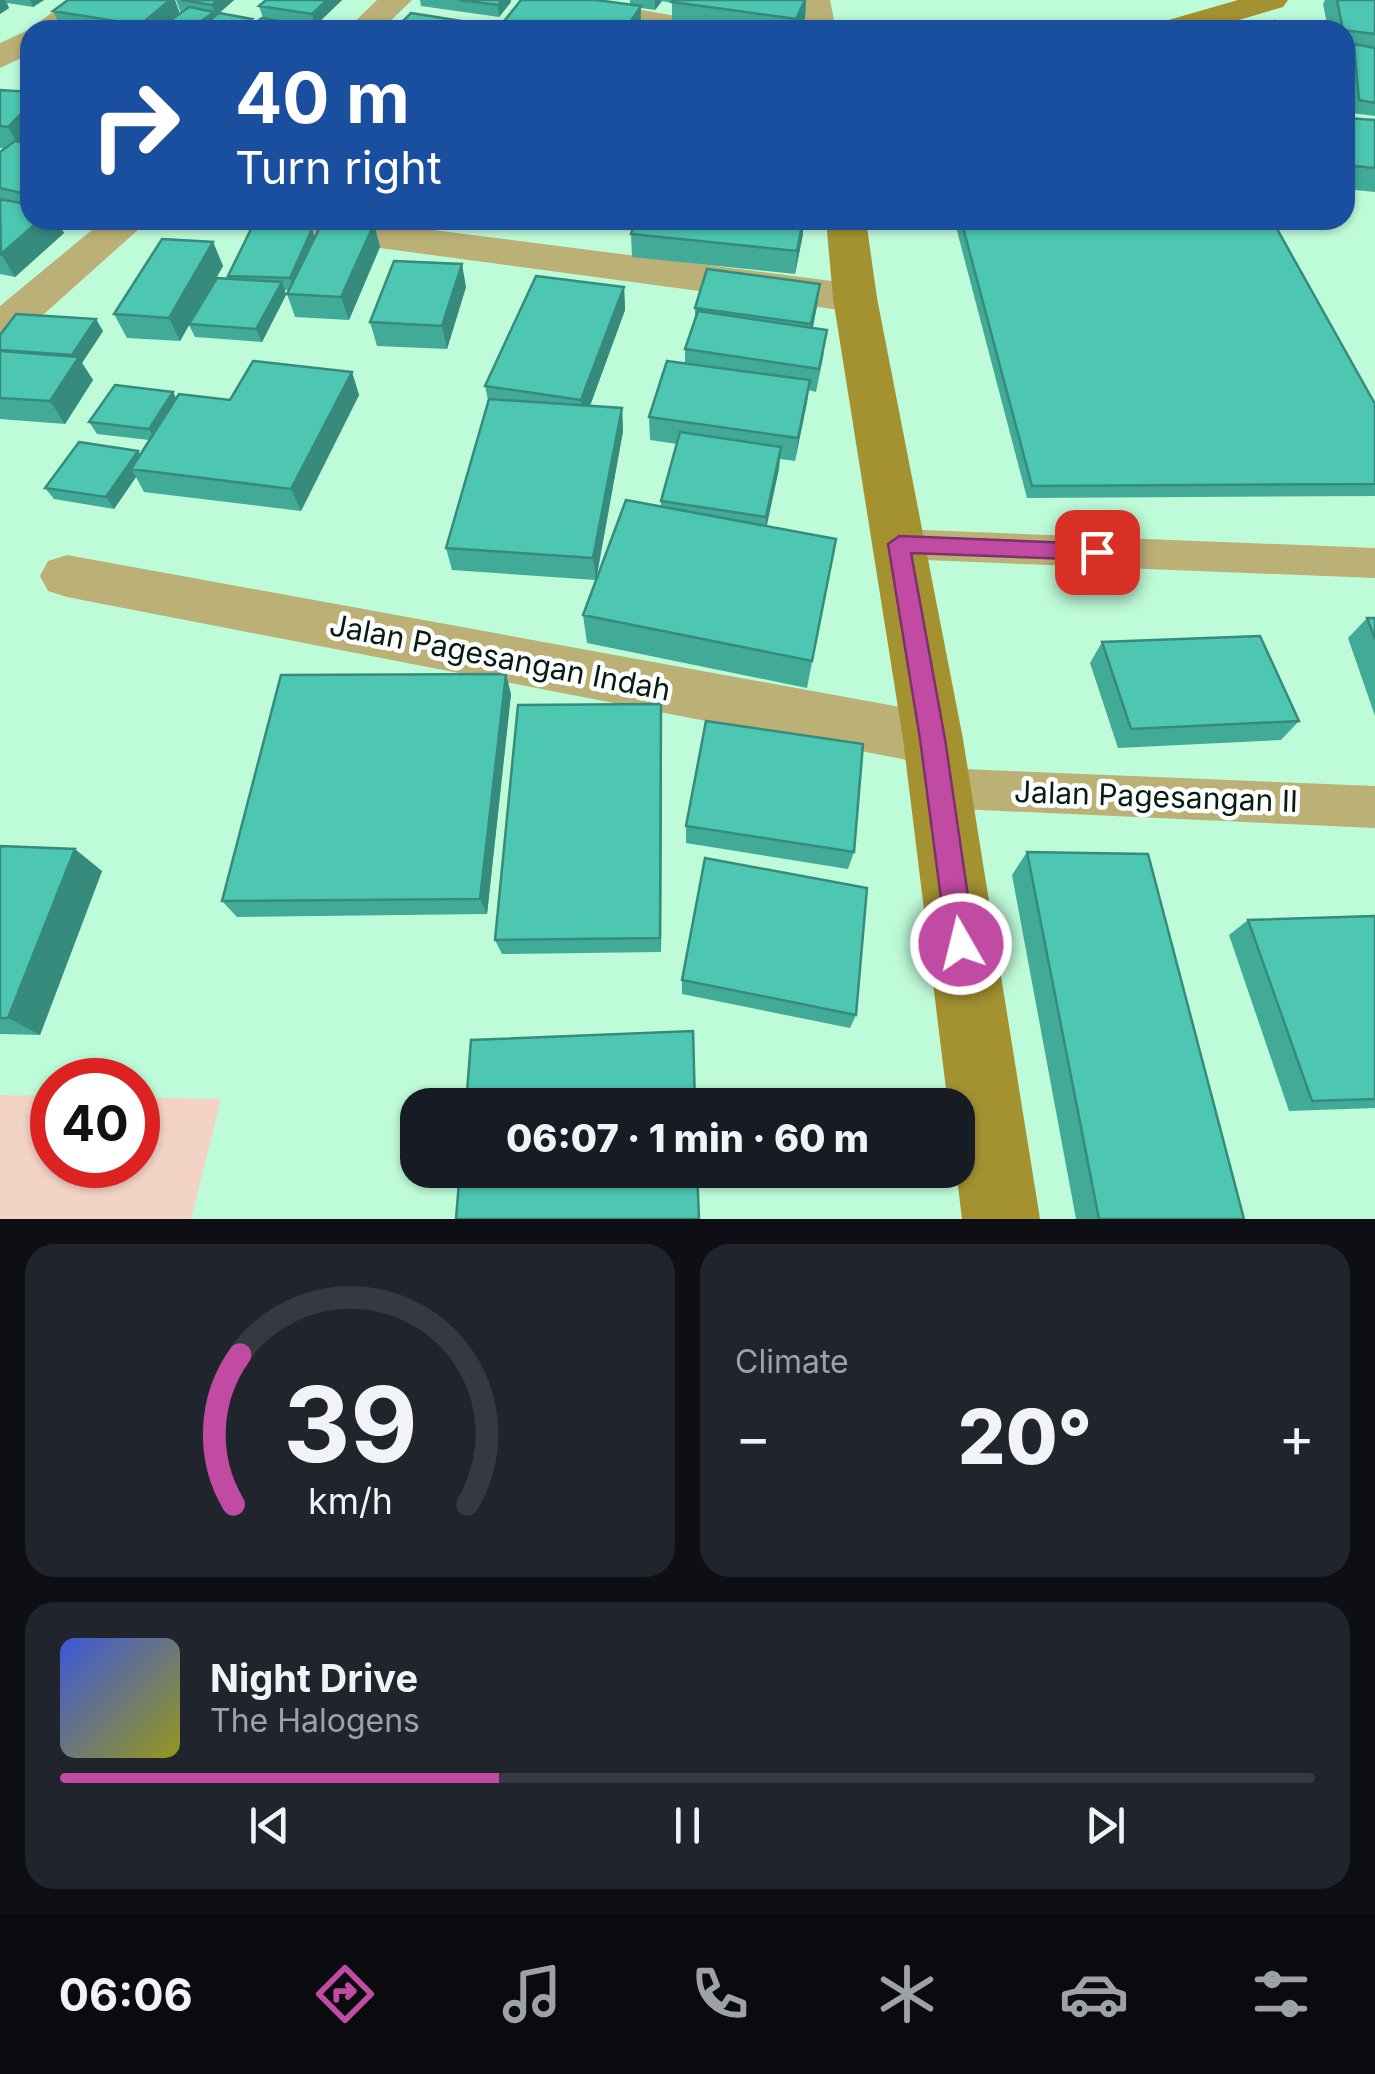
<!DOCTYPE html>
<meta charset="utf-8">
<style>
:root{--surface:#171b24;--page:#20242c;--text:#f1f3f6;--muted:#9ea1a6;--line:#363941;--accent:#c14ba3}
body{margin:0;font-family:Inter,sans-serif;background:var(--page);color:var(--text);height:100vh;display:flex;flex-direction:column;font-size:38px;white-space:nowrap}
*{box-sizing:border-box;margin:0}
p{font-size:32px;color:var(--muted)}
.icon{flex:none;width:55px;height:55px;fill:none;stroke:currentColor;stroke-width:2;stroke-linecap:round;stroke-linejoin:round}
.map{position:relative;height:1219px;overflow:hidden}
.panel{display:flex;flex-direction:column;gap:25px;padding:25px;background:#0d0f14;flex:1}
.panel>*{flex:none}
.hud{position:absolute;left:20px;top:20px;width:1335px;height:210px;border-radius:30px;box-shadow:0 2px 8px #0004;background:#1a4fa0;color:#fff;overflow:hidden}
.speed{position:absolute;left:30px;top:1058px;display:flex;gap:20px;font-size:50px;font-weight:700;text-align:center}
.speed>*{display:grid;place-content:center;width:130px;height:130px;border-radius:50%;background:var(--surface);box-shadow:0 2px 8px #0004;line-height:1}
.speed .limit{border:15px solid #d22;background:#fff;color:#111}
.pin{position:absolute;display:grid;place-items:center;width:85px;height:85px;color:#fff;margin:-42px;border-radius:20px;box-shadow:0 5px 15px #0006}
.me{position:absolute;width:110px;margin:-55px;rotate:352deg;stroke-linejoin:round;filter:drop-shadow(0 0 8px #0008)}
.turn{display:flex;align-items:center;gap:35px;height:210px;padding:0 50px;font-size:45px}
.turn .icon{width:130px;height:130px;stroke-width:2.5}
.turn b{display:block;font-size:70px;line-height:85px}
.big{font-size:75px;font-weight:800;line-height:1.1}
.panel .tile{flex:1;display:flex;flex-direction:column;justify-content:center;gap:15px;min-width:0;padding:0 35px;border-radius:30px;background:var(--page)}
.panel .dial{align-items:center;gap:0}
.dial svg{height:260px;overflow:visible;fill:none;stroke:var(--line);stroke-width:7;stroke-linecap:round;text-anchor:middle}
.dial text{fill:var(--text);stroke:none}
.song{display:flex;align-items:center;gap:30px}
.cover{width:120px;height:120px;border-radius:15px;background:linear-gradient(135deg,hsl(230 70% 55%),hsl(60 70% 35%))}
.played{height:10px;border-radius:5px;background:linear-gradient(90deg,var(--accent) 35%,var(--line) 35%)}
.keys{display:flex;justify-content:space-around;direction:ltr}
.heat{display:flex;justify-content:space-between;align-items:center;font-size:55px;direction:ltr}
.panel .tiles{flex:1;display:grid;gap:25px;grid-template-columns:1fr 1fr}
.tile:last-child{grid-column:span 2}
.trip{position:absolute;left:400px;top:1088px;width:575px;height:100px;border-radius:30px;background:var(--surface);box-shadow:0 2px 8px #0004;font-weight:800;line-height:100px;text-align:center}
.menu{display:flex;height:160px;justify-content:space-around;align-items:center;background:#090b0e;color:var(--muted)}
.menu .icon{width:70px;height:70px}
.menu .current{color:var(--accent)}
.menu b{font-size:45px;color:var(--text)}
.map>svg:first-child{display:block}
.green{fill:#f4d3c7}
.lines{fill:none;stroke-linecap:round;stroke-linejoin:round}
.lane{fill:#bbb076;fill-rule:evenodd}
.street{fill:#bbb076;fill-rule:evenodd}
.secondary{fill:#a49230;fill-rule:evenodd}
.wall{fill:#42ab98}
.shaded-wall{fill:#368b7c}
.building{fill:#4dc7b1;stroke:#368b7c;stroke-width:2.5}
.route{fill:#c14ba3;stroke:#7d316a;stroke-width:2.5}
.labels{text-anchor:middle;stroke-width:9;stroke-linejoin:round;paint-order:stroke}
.street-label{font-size:30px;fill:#061e12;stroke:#fff}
</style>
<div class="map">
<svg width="1375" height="1219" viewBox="0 0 1375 1219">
<rect width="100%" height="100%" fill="#befbd8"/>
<!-- green -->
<path class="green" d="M 0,1095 L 52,1096 L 52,1165 L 138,1165 L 138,1097 L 221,1099 L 191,1219 L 0,1219 Z"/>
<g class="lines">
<!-- lane -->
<path class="lane" d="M 899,529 L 1375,548 L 1375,578 L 899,559 L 885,554 L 880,544 L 885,534 Z
M 938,768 L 1375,786 L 1375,828 L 938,808 L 922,802 L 916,788 L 922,774 Z"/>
<!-- street -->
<path class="street" d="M 377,0 L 412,0 L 381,30 L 346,30 Z
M 520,0 L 588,0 L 697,20 L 709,23 L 713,30 L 645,30 L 536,10 L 525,7 Z
M 798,0 L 830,0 L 836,30 L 804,30 Z
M 68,1 L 90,1 L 95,8 L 67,30 L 30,30 L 30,54 L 0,68 L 0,43 L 28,30 Z
M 104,220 L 149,220 L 16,339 L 0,343 L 0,306 Z
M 241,220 L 355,220 L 855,284 L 870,288 L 877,298 L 870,308 L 855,312 L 261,232 L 247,229 Z
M 67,555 L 933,713 L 954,720 L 963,739 L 954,758 L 933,765 L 67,597 L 48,591 L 40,576 L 48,561 Z"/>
<!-- secondary -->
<path class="secondary" d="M 1238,0 L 1288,0 L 1283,7 L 1205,30 L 1154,30 L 1158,23 Z
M 826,220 L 866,220 L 877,298 L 963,739 L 1040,1219 L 962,1219 L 956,1170 L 958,1105 L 948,1105 L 903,739 L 833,298 Z"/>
</g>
<!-- wall -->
<path class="wall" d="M 0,0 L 44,0 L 33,7 L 7,3 L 9,8 L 0,14 Z
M 176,0 L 234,0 L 219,13 L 253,24 L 263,18 L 259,6 L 342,0 L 315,26 L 270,19 L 292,30 L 62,30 L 53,11 L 180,13 L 183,11 L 180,11 Z
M 420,0 L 511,0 L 511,2 L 499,17 L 421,6 Z
M 630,0 L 806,0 L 805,18 L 799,30 L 713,30 L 672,24 L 672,3 L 662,1 L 655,10 L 641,8 L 641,28 L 499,27 L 630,5 Z
M 1325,0 L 1375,0 L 1375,116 L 1352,113 L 1349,54 L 1345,54 L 1345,30 L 1271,30 L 1275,21 L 1328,29 L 1323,4 Z
M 0,90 L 27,144 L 30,144 L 30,220 L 87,220 L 79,227 L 58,222 L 64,233 L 15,277 L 0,274 L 0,152 L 5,149 L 0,148 Z
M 1345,118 L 1375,120 L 1375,192 L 1345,189 Z
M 958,220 L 1272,220 L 1375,404 L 1375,496 L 1027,498 L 956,227 Z
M 374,224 L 380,247 L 349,320 L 295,317 L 287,294 L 289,290 L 285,290 L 286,295 L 262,342 L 195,337 L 189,325 L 180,341 L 127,338 L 114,314 L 213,242 L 223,266 L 201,305 L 229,279 L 228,276 L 315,238 Z
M 631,234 L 803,234 L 795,274 L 632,257 Z
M 820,284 L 813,328 L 824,353 L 816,392 L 808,390 L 795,461 L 780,459 L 766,526 L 836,539 L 807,688 L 587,643 L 583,615 L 661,507 L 661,501 L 677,444 L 650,440 L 649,417 L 685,363 L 685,349 L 695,322 L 695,308 Z
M 466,287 L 447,349 L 377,346 L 370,322 Z
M 624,287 L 625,310 L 590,406 L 622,408 L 623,431 L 596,580 L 452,570 L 446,548 L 488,400 L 485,386 Z
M 103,331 L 82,363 L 93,380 L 65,424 L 0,419 L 0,335 Z
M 352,372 L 359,395 L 301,511 L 144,492 L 136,477 L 114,509 L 54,499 L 45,488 L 138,451 L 140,454 L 149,440 L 97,434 L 89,422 L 173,392 L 176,398 L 230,400 Z
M 1367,618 L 1375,618 L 1375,716 L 1348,638 Z
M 1102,642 L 1299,721 L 1281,740 L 1118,748 L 1090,663 Z
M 511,694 L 487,914 L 237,917 L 222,901 Z
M 662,723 L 661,952 L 502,954 L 495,940 Z
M 686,826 L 854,852 L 848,869 L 686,843 Z
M 0,846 L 102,871 L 40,1035 L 0,1034 Z
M 1027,852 L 1244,1219 L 1076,1219 L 1012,875 Z
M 1375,916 L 1375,1108 L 1289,1111 L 1229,935 L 1248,920 Z
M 682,980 L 856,1015 L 850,1028 L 682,994 Z"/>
<!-- shaded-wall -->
<path class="shaded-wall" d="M 0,0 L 5,0 L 9,8 L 0,14 Z
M 30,0 L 44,0 L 33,7 Z
M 170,0 L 175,0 L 182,19 L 169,30 L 142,30 L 140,25 Z
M 217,0 L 234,0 L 216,16 L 212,5 Z
M 327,0 L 342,0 L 315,26 L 312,14 Z
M 502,0 L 511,0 L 511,2 L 499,17 L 498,5 Z
M 655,0 L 662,1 L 655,10 Z
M 805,0 L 806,0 L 805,18 L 799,30 L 795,30 L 796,19 Z
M 641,6 L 640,30 L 625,30 Z
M 214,12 L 218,24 L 209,30 L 189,30 Z
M 252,19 L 255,30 L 238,30 Z
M 30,105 L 30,140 L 21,150 L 8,127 Z
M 40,220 L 57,220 L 64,233 L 15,277 L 1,254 Z
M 76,220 L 87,220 L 79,227 Z
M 803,220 L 803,234 L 795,274 L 797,251 Z
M 374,224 L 380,247 L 349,320 L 341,297 Z
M 312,229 L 316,242 L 294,290 L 290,278 Z
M 213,242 L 223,266 L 180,341 L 169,318 Z
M 462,264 L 466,287 L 447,349 L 442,326 Z
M 282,282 L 286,295 L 262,342 L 256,329 Z
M 820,284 L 817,307 L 808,348 L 811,324 Z
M 624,287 L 625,310 L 584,422 L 581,400 Z
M 96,319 L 103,331 L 82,363 L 93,380 L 65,424 L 50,401 L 76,362 L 72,355 Z
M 352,372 L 359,395 L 301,511 L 291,489 Z
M 810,380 L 807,403 L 795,461 L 798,438 Z
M 173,392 L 179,404 L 156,441 L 149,429 Z
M 622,408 L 623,431 L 596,580 L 593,558 Z
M 781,447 L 779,469 L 764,539 L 766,517 Z
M 138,451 L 145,463 L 131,469 L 136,477 L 114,509 L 106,497 Z
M 506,674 L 511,694 L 487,914 L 480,899 Z
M 661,704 L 662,723 L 661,952 L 660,938 Z
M 75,849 L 102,871 L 40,1035 L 8,1018 Z"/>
<!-- building -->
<path class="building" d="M 68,0 L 170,0 L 140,25 L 53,11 Z
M 181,0 L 217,0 L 212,5 Z
M 266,0 L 327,0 L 312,14 L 259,6 Z
M 459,0 L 502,0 L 498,5 Z
M 521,0 L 596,0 L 641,6 L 625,30 L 497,30 Z
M 674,0 L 805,0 L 796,19 L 672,2 Z
M 1337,0 L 1375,0 L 1375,34 L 1343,30 Z
M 189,7 L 214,12 L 189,30 L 157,30 Z
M 219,13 L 252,19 L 238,30 L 197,30 Z
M 411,13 L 499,27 L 497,30 L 394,30 Z
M 262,18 L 290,23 L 282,30 L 246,30 Z
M 1275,21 L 1328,29 L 1328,30 L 1275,30 Z
M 1354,44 L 1375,48 L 1375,103 L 1359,100 Z
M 0,90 L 30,92 L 30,105 L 8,127 L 0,126 Z
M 1345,118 L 1375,120 L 1375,168 L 1345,165 Z
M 15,141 L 30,144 L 30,195 L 0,188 L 0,152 Z
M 0,199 L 30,205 L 30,220 L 40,220 L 1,254 Z
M 636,220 L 803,220 L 797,251 L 631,234 Z
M 961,220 L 1272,220 L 1375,404 L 1375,484 L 1032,486 Z
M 323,221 L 374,224 L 341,297 L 287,294 Z
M 252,227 L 312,229 L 290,278 L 228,276 Z
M 162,239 L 213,242 L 169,318 L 114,314 Z
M 394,261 L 462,264 L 442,326 L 370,322 Z
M 707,269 L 820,284 L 811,324 L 695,308 Z
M 536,276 L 624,287 L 581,400 L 485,386 Z
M 217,278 L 282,282 L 256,329 L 189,324 Z
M 698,311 L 827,330 L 819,369 L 685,349 Z
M 16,314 L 96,319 L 72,355 L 0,350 L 0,335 Z
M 0,351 L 79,357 L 50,401 L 0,398 Z
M 253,361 L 352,372 L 291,489 L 131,469 L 179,394 L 230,400 Z
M 667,361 L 810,380 L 798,438 L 649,417 Z
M 115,385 L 173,392 L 149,429 L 89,422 Z
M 489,399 L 622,408 L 593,558 L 446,548 Z
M 680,432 L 781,447 L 766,517 L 661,501 Z
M 79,442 L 138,451 L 106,497 L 45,488 Z
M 626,500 L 836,539 L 812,661 L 583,615 Z
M 1367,618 L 1375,618 L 1375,639 Z
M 1260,636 L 1299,721 L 1131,729 L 1102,642 Z
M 506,674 L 480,899 L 222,901 L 281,675 Z
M 661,704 L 660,938 L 495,940 L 518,705 Z
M 706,721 L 863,744 L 854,852 L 686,826 Z
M 0,846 L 75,849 L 8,1018 L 0,1018 Z
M 1027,852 L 1148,854 L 1244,1219 L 1099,1219 Z
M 705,858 L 867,888 L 856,1015 L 682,980 Z
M 1375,916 L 1375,1099 L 1312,1101 L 1248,920 Z
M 693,1031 L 695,1105 L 466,1105 L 471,1040 Z
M 460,1170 L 697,1170 L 699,1219 L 456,1219 Z"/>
<!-- route -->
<path class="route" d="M 899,536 L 1097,544 L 1108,552 L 1097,560 L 911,553 L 945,739 L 975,944 L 971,954 L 961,958 L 951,954 L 947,944 L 920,739 L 888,544 Z"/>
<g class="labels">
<!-- street labels -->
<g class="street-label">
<text transform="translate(500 658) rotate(11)" y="10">Jalan Pagesangan Indah</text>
<text transform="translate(1156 797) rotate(2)" y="10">Jalan Pagesangan II</text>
</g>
</g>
</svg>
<div class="speed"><div class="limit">40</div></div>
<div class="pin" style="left:1097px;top:552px;background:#d93025"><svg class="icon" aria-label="arrive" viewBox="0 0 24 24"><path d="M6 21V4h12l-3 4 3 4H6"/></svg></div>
<svg class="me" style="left:961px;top:944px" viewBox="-20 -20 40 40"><circle r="17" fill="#c14ba3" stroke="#fff" stroke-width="3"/><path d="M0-11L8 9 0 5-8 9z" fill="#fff"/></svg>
<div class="trip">06:07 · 1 min · 60 m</div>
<div class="hud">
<div class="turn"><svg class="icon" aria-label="right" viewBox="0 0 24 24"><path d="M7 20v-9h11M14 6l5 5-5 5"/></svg><div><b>40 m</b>Turn right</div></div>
</div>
</div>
<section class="panel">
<div class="tiles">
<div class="tile dial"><svg viewBox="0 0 100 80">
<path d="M14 69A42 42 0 1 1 86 69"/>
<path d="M14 69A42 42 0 0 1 16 23" stroke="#c14ba3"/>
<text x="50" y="56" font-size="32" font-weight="700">39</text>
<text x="50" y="72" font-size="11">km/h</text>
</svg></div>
<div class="tile"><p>Climate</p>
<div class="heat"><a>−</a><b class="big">20°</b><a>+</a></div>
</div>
<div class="tile">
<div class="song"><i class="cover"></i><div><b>Night Drive</b><p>The Halogens</p></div></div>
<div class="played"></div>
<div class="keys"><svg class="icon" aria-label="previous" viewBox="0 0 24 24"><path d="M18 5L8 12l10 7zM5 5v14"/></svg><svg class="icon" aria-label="pause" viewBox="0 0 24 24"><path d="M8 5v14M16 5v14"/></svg><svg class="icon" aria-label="next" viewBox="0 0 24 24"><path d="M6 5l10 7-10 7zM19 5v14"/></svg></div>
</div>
</div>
</section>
<nav class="menu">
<b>06:06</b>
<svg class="icon current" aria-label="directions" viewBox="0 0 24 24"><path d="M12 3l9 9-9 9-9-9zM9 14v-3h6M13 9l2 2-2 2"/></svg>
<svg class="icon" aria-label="music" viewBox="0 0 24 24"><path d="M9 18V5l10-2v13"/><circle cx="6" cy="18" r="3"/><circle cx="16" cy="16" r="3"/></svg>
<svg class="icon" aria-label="phone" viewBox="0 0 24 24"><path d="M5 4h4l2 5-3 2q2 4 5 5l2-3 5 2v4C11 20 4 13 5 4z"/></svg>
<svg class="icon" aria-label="climate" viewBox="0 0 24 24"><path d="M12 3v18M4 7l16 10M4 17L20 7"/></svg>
<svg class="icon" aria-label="car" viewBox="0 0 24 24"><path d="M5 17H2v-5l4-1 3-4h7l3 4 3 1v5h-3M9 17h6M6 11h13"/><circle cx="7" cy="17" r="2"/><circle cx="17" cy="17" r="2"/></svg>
<svg class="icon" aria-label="filters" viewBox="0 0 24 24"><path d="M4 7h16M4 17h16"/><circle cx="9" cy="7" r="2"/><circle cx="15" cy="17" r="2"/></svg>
</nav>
